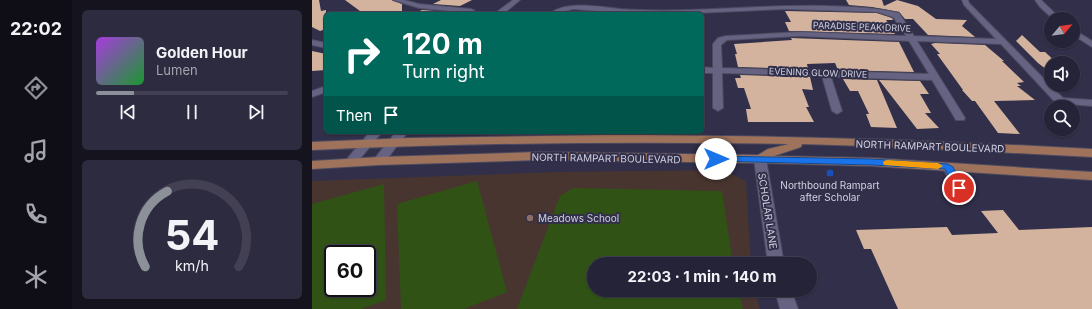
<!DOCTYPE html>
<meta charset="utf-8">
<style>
:root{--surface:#252337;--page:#2d2b3f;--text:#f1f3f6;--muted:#a3a4ad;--line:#424052;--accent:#8c9099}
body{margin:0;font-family:Inter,sans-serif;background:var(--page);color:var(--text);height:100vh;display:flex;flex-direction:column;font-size:15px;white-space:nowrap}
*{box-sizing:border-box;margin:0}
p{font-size:13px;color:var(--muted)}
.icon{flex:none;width:22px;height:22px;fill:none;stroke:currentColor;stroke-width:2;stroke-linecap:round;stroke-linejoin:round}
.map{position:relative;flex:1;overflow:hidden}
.panel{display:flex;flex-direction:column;gap:10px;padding:10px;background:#14131e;width:240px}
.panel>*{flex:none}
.guide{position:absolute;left:12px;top:12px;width:380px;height:122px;border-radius:6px;box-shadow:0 1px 3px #0004,0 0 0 1px var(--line);background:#00695c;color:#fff;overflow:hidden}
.needle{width:26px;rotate:61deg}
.controls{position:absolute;left:732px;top:12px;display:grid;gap:8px}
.controls a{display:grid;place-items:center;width:36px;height:36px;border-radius:50%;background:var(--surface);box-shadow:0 1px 3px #0004,0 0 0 1px var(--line);font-size:20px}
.speed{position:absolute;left:12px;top:245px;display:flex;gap:8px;font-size:20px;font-weight:700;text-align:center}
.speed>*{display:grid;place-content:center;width:52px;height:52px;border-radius:50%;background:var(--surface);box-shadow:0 1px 3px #0004,0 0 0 1px var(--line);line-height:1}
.speed .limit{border:2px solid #111;border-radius:6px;background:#fff;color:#111}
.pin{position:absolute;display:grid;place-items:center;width:34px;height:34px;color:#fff;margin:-17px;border:2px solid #fff;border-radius:50%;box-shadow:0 1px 4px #0007}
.me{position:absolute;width:44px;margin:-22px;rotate:90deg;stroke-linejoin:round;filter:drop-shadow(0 0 3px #0008)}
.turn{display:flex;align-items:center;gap:14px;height:84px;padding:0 12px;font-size:18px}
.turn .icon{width:52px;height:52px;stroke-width:2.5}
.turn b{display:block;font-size:28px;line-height:34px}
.then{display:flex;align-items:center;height:38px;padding:0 12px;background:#0003;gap:8px;font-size:15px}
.panel .card{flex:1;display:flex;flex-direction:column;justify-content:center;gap:6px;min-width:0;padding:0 14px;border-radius:6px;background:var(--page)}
.panel .dial{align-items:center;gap:0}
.dial svg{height:104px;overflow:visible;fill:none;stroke:var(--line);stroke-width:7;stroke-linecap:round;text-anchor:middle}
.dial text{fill:var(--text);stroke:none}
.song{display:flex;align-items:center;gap:12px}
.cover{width:48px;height:48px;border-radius:6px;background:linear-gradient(135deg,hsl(280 70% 55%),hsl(130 70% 35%))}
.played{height:4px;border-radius:2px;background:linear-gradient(90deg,var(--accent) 20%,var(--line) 20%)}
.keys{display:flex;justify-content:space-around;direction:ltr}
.trip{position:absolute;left:275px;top:257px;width:230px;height:40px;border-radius:20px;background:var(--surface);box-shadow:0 1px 3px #0004,0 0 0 1px var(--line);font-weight:700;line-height:40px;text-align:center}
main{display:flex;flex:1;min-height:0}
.tabs{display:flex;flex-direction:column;width:72px;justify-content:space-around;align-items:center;background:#0f0e16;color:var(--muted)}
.tabs .icon{width:28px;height:28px}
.tabs .current{color:var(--accent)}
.tabs b{font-size:18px;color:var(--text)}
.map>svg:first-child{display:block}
.education{fill:#493530;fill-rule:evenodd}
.green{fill:#305215;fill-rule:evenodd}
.building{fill:#d3b39d}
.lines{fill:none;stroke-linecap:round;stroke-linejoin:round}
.minor-casing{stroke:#4c4a61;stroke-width:2}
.major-casing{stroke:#4c4a61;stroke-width:2}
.minor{fill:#656381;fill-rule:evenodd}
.major{fill:#9f735b;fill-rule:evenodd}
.route{fill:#1a73e8;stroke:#114b97}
.slow{fill:#f59e0b}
.transit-dot{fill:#1a4fb4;stroke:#312f49;stroke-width:1.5}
.education-dot{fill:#8d6e63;stroke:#312f49;stroke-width:1.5}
.labels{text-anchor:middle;stroke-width:4;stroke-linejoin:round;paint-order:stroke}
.far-street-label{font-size:9px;fill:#d0d0e1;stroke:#312f49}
.street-label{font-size:10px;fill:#d0d0e1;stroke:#312f49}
.poi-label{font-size:10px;fill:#d0d0e1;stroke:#312f49}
</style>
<main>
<nav class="tabs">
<b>22:02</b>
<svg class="icon current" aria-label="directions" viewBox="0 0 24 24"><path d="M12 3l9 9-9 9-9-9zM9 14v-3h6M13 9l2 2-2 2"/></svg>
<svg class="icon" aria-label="music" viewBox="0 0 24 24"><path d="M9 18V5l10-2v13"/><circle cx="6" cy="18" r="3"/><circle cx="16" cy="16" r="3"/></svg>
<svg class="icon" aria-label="phone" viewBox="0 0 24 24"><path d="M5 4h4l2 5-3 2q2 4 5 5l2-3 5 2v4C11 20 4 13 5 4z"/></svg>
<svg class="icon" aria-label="climate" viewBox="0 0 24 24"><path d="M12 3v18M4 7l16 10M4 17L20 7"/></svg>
</nav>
<section class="panel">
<div class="card">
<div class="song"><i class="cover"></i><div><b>Golden Hour</b><p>Lumen</p></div></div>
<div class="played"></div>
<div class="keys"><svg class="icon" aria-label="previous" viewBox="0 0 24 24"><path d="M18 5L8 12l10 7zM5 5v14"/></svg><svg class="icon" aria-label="pause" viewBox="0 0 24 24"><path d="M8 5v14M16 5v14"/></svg><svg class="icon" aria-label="next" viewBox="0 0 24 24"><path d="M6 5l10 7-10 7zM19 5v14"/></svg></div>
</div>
<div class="card dial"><svg viewBox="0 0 100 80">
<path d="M14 69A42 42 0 1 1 86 69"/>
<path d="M14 69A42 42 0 0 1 31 11" stroke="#8c9099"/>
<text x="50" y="56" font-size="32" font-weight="700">54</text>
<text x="50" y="72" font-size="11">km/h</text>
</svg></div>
</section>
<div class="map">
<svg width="780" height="309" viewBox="0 0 780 309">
<rect width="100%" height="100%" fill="#312f49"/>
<!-- education -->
<path class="education" d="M 411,170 L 434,181 L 439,264 L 282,264 L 282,290 L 443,290 L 448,309 L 0,309 L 0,181 L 245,172 ZM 21,254 L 55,254 L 55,288 L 21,288 Z"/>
<!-- green -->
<path class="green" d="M 165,181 L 195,292 L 152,309 L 89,309 L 85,204 Z
M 72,184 L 74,300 L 49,309 L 0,309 L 0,204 ZM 21,254 L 55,254 L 55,288 L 21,288 Z
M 261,188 L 410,191 L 421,264 L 282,264 L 282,290 L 427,290 L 431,309 L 205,309 L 248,196 Z"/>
<!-- building -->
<path class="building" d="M 0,0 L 7,0 L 9,11 L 14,10 L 14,29 L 8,31 L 0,27 Z
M 33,0 L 80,0 L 90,4 L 90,14 L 52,14 Z
M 129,0 L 160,0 L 148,6 L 121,4 Z
M 534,0 L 570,0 L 572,6 L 585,0 L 606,6 L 624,19 L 655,20 L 650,26 L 663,37 L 616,35 L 601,19 L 593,19 L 587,12 L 560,7 L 537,5 Z
M 110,10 L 137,12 L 134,14 L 101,14 Z
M 473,11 L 565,13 L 580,18 L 581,20 L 574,20 L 583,34 L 477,31 L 473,22 L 479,22 Z
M 710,35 L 728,52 L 733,52 L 745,63 L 739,63 L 739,73 L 726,63 L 704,41 Z
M 479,38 L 587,42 L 602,72 L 526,70 L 523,63 L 495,64 L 496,69 L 426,67 L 423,54 L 425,54 L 422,44 L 480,40 Z
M 623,43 L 673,45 L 692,61 L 690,61 L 712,82 L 705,83 L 709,86 L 705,86 L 723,100 L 682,101 L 708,134 L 686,133 L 663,101 L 660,101 L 650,90 L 651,90 L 625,54 L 628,54 L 619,44 Z
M 0,51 L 14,54 L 14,70 L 0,71 Z
M 428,75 L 498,77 L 501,90 L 490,89 L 497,107 L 494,107 L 502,122 L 436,122 L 434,109 L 439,109 L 432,88 L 426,88 L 423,78 L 429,78 Z
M 531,79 L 565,80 L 585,128 L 559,127 L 554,114 L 557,114 L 546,91 L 538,91 Z
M 567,80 L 608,81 L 617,94 L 608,94 L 619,113 L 613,113 L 627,128 L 605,129 Z
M 691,210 L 707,230 L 780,227 L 780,309 L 586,309 L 559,249 L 552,249 L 544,230 L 635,227 L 640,235 L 686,233 L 669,211 Z"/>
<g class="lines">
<!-- minor casing -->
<g class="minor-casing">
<path id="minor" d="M 81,0 L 92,0 L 107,4 L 159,9 L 163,11 L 159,13 L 107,8 Z
M 201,0 L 208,0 L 191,14 L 182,14 Z
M 650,0 L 656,0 L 657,3 L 751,98 L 780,100 L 780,106 L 744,103 L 689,44 L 605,41 L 653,118 L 652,120 L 644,120 L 620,80 L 519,77 L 530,111 L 525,114 L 520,111 L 510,76 L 410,73 L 411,108 L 406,111 L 401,108 L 401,73 L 390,73 L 390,67 L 401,68 L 401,44 L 406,38 L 414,36 L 488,32 L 594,36 L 581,17 L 565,12 L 475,9 L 362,14 L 321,14 L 261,9 L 249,12 L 246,14 L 238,14 C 252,0 290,7 308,9 C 377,14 446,4 515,6 C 541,7 561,7 587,13 L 602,36 L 684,39 L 652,5 ZM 488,36 L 597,41 L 617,74 L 517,71 L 513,69 L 509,71 L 410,68 L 409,45 L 415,40 Z
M 723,0 L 729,0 L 749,19 L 741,19 L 728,7 Z
M 761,29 L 780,41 L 780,47 L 761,35 Z
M 0,40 L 14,43 L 14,48 L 0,45 Z
M 14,86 L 14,92 L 0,97 L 0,91 Z
M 58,132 L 70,132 L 42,166 L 34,166 L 32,163 L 34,160 Z
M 84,132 L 96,132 L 71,164 L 63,164 L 61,161 L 63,158 Z
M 448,155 L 452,156 L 454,159 L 472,264 L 456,264 L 442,159 L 444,156 Z
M 637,163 L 641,164 L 643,167 L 658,196 L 656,199 L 651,201 L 646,199 L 644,196 L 631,167 L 633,164 Z
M 463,290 L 479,290 L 486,309 L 468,309 Z"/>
</g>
<!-- major casing -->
<g class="major-casing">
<path id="major" d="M 293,135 C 455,135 618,140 780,149 L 780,157 L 585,147 L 490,144 L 489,147 L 462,156 L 560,158 L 780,172 L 780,180 L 560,166 L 448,163 L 226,160 L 67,165 L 0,169 L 0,161 L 67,157 L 226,152 L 446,155 L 456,149 L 477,144 C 318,141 159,143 0,150 L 0,142 L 98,138 Z"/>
</g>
<!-- minor -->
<use href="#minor" class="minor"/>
<!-- major -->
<use href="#major" class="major"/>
</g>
<!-- route -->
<path class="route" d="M 404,156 L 560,159 L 636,164 L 641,167 L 652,188 L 647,191 L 643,190 L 633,169 L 560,165 L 401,161 L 399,159 Z"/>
<!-- slow -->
<path class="slow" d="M 575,160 L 626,163 L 631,166 L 626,169 L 572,165 L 571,163 L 572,161 Z"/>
<!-- markers -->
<rect class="transit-dot" x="514" y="169" width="8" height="8" rx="2"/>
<circle class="education-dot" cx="218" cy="218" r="4"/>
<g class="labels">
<!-- far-street labels -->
<g class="far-street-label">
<text transform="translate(550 27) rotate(2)" y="3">PARADISE PEAK DRIVE</text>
<text transform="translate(506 73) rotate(2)" y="3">EVENING GLOW DRIVE</text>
</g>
<!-- street labels -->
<g class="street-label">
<text transform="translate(618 146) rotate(2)" y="4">NORTH RAMPART BOULEVARD</text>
<text transform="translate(294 158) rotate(1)" y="4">NORTH RAMPART BOULEVARD</text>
<text transform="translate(456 211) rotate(81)" y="4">SCHOLAR LANE</text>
</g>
<!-- poi labels -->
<g class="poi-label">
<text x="518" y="189">Northbound Rampart<tspan x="518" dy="12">after Scholar</tspan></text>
<text x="226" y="222" text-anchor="start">Meadows School</text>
</g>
</g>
</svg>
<div class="controls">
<a><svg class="needle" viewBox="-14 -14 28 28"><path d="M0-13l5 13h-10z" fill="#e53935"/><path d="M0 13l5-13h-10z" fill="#a3a4ad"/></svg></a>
<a><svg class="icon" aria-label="sound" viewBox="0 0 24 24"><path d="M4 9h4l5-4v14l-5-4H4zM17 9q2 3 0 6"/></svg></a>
<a><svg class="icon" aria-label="search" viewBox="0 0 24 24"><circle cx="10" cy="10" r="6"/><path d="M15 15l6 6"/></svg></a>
</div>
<div class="speed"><div class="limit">60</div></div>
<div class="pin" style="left:647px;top:188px;background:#d93025"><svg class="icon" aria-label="arrive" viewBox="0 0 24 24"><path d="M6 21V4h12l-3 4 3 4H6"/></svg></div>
<svg class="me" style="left:404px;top:159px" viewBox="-20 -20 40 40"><circle r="19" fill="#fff"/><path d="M0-13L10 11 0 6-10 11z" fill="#1a73e8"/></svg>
<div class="trip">22:03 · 1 min · 140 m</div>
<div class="guide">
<div class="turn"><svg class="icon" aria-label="right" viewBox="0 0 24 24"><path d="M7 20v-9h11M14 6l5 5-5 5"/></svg><div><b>120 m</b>Turn right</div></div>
<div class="then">Then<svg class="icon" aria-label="arrive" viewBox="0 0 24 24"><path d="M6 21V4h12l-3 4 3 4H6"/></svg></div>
</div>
</div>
</main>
